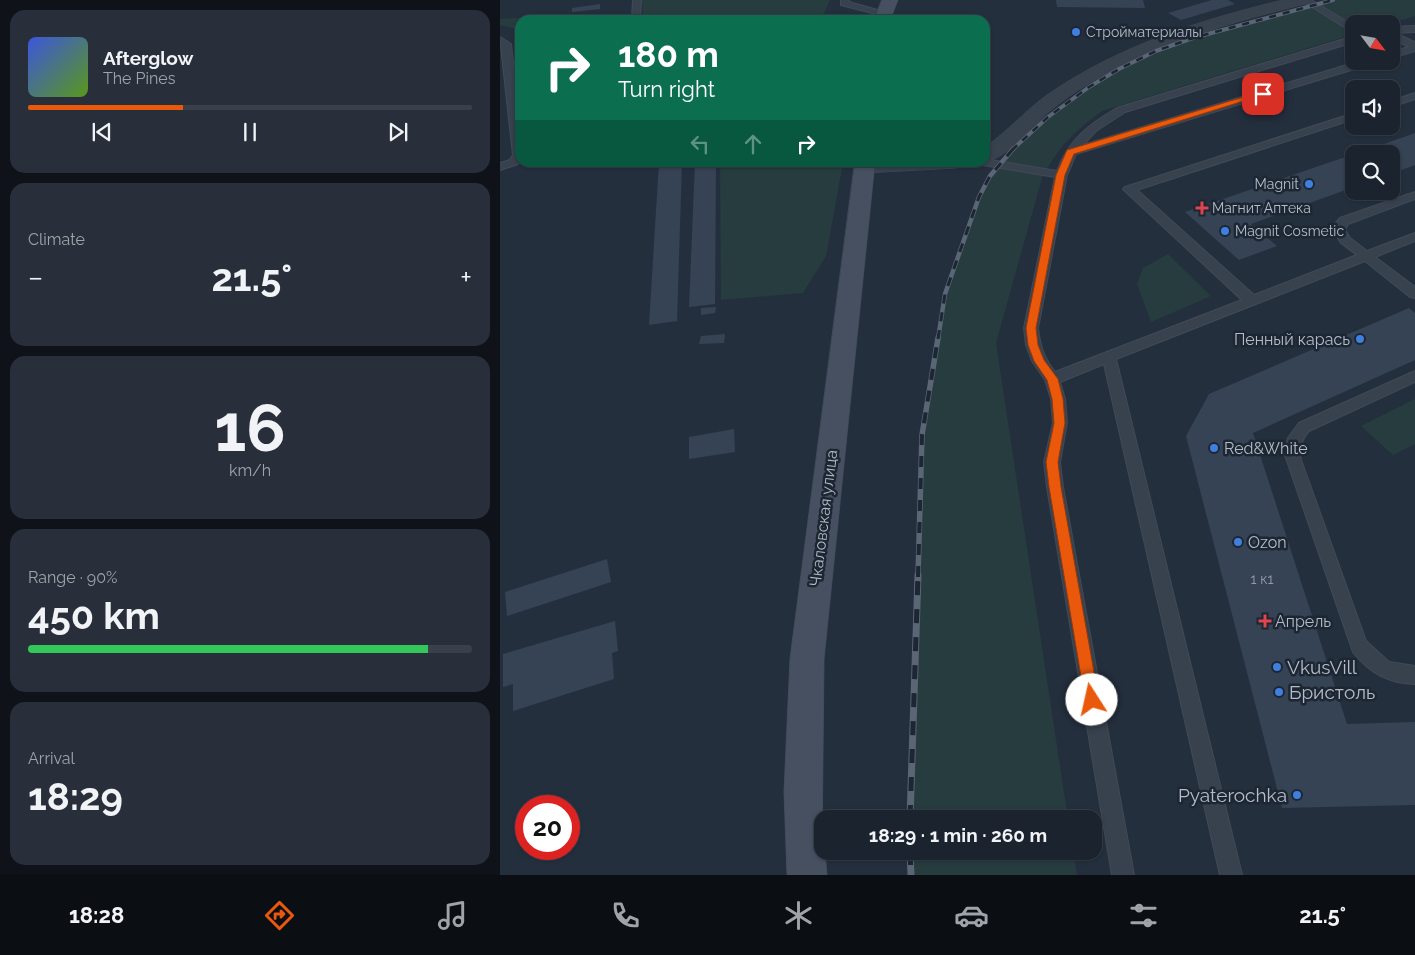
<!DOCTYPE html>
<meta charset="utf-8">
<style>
:root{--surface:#1b232e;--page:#282f3a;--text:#f1f3f6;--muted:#a0a4aa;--line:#39404a;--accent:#ea580c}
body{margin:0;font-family:Raleway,sans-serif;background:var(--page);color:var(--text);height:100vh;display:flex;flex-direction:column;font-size:19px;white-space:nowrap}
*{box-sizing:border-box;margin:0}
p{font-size:16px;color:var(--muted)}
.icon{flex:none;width:28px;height:28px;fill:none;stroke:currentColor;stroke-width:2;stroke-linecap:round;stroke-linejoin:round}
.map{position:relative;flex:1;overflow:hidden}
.panel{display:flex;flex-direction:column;gap:10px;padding:10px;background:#0f1319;width:500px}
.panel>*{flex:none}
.hud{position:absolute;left:15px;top:15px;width:475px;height:152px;border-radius:15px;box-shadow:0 1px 4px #0004,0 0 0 1px var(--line);background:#0b6e4f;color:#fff;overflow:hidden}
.needle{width:32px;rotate:121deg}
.tools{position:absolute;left:845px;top:15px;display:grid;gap:10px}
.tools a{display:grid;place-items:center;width:55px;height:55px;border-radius:10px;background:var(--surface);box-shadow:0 1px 4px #0004,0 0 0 1px var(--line);font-size:25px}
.speed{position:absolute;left:15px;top:795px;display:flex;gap:10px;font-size:25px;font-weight:700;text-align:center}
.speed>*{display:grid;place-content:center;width:65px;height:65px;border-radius:50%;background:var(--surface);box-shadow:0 1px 4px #0004,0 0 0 1px var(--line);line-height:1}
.speed .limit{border:8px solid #d22;background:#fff;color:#111}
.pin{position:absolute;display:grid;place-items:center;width:42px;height:42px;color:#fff;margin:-21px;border-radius:10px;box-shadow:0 2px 8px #0006}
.me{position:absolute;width:55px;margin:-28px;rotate:350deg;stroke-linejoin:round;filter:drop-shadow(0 0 4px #0008)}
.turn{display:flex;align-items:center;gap:18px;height:105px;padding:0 20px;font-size:22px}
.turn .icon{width:65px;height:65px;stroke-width:2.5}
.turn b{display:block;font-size:35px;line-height:42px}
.lanes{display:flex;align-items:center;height:48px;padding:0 20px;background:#0003;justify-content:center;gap:25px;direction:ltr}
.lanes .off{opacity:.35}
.big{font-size:38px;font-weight:700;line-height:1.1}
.panel .tile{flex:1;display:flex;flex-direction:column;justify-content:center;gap:8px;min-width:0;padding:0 18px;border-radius:15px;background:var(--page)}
.panel .dial{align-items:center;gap:0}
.dial b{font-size:65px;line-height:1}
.song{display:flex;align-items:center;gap:15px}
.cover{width:60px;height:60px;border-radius:8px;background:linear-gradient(135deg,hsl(230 70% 55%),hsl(90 70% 35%))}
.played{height:5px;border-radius:2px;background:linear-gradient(90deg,var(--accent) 35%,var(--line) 35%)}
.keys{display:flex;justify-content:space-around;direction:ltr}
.heat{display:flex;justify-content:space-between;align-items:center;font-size:28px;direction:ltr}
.charge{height:8px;border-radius:4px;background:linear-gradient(90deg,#34c759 90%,var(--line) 0)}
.trip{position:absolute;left:314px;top:810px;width:288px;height:50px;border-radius:15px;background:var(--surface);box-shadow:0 1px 4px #0004,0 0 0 1px var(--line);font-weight:700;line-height:50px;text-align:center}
.tabs{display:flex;height:80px;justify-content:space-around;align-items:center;background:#0b0e12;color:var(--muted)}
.tabs .icon{width:35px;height:35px}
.tabs .selected{color:var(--accent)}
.tabs b{font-size:22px;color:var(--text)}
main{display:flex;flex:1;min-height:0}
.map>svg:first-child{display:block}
.green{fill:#263c3f}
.building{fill:#364354}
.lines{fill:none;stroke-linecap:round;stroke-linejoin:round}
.lane-casing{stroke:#414a57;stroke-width:2}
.street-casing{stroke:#414a57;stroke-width:1}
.secondary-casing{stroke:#414a57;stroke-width:1}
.lane{fill:#38414e;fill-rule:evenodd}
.street{fill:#38414e;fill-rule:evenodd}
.secondary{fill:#465061;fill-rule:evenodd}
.rail-far3-casing{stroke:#5a6575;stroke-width:4}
.rail-far2-casing{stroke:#5a6575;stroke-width:4.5}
.rail-far1-casing{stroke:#5a6575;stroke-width:5.5}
.rail-casing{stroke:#5a6575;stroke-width:7}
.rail-far3{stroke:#1d2633;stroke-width:2.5;stroke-dasharray:7;stroke-linecap:butt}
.rail-far2{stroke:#1d2633;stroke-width:3;stroke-dasharray:9;stroke-linecap:butt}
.rail-far1{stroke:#1d2633;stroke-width:4;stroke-dasharray:11;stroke-linecap:butt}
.rail{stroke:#1d2633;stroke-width:5;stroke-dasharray:14;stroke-linecap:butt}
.route{fill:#ea580c;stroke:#983908}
.shop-dot{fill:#3f7fe0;stroke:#1d2633;stroke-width:2}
.health-dot{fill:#e0444e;stroke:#1d2633;stroke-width:2}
.labels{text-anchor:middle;stroke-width:5;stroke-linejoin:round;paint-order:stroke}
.far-poi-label{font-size:14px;fill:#b4bcc9;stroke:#1d2633;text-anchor:start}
.number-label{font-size:14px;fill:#929caa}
.poi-label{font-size:16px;fill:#b4bcc9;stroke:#1d2633;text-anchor:start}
.street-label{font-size:16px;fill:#b4bcc9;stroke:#1d2633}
.near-poi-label{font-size:19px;fill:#b4bcc9;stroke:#1d2633;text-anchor:start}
</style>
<main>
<section class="panel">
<div class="tile">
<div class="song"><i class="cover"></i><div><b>Afterglow</b><p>The Pines</p></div></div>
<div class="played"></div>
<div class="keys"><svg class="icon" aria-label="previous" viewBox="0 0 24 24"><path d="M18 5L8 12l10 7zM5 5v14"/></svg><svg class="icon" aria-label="pause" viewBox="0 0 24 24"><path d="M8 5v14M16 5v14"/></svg><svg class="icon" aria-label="next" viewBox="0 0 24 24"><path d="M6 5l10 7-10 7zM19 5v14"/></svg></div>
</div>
<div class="tile"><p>Climate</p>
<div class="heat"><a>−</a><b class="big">21.5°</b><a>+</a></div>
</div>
<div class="tile dial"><b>16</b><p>km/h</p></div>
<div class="tile"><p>Range · 90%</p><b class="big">450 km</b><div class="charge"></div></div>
<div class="tile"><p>Arrival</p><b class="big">18:29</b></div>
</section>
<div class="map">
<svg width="915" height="875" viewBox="0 0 915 875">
<rect width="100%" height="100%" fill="#242f3e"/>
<!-- green -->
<path class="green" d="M 142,0 L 330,0 L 321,20 L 143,20 Z
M 833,0 L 915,0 L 915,16 L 889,24 L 854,24 L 854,34 L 602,111 C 574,132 559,146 542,178 L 496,343 L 568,819 L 410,819 L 422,435 L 445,294 L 479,197 L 490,176 L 518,143 L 548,117 L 589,87 L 619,69 L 656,51 L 693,38 Z
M 62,16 L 62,20 L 20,20 L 20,30 L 0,25 L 0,19 Z
M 220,163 L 343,163 L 326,256 L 303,293 L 221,300 Z
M 668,254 L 711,296 L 651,322 L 637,284 L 643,268 Z
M 915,399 L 915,444 L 893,455 L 861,426 Z
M 410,851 L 573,851 L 577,875 L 411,875 Z"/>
<!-- building -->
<path class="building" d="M 556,0 L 643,0 L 645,8 L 557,7 Z
M 712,0 L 728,0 L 735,4 L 681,20 L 668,13 Z
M 100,4 L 100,9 L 72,12 L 72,8 Z
M 89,15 L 90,20 L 72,20 L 72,17 Z
M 915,133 L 915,165 L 891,174 L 891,154 L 856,154 Z
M 854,154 L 854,187 L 751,224 L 777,246 L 739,260 L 685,212 Z
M 159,162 L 182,162 L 177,321 L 149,325 Z
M 195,162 L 216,162 L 215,304 L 189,307 Z
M 216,307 L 215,313 L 201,315 L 201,308 Z
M 909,308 L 915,313 L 915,360 L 753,433 L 847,724 L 915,722 L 915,805 L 782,808 L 686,436 L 709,394 Z
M 225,334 L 224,343 L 199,344 L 201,336 Z
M 234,429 L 235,452 L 189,459 L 189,437 Z
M 107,559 L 111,582 L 7,616 L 5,592 Z
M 115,621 L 118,651 L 112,653 L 114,679 L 13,711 L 13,684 L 3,687 L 3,654 Z"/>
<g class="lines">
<!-- lane casing -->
<g class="lane-casing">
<path id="lane" d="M 133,0 L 141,0 L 140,20 L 132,20 Z
M 341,0 L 349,0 L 349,2 L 388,13 L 384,16 L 341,5 Z
M 801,0 L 811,0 L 854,26 L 854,33 Z
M 915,26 L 915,32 L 895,33 L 915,42 L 915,51 L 891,58 L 891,52 L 909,47 L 891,38 L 891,27 Z
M 854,36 L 854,42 L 625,112 L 596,131 L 583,145 L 860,61 L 876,61 L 874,63 L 576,154 L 567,175 L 538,328 C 540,346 544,358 555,372 L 742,300 L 625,191 L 623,189 L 625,187 L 854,113 L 854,119 L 637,190 L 754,295 L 857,255 L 841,243 L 833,230 L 834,225 L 840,218 L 915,192 L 915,199 L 848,224 L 845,230 L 850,238 L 867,251 L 915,233 L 915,241 L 875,257 L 915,287 L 915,298 L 910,297 L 865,261 L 616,359 L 742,875 L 720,875 L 604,364 L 560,382 L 565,399 L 567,423 L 560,462 L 563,487 L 634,875 L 612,875 L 547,487 L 544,462 L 553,423 L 551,399 L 545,380 L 532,361 L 526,345 L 524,328 L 555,177 L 483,165 L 478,162 L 485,162 L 485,159 L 557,171 C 568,141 589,124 617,108 Z
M 0,37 L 11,44 L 20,125 L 20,161 L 18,164 L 0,170 L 0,163 L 10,160 L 13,155 Z
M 915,93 L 915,99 L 891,107 L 891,101 Z
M 915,371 L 915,382 L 809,431 C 801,440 799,448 801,460 L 866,641 L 889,662 L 915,666 L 915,684 C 888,683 870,673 853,652 L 785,455 L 788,438 L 799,423 Z"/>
</g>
<!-- street casing -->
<g class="street-casing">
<path id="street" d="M 783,0 L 811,0 L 809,3 C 732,22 656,43 588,84 C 575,92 562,101 550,111 C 531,127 511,156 485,162 L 485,147 C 507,132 525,111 547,95 C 618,46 700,20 783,0 Z
M 466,162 L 463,166 L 456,168 L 365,173 L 358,171 L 355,167 L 359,162 Z"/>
</g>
<!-- secondary casing -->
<g class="secondary-casing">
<path id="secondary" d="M 382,0 L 398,0 L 390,20 L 374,20 Z
M 355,162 L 375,162 L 324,659 L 322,851 L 325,851 L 327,875 L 287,875 L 284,792 L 290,659 Z"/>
</g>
<!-- lane -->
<use href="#lane" class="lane"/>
<!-- street -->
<use href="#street" class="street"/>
<!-- secondary -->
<use href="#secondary" class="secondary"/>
<!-- rail-far3 casing -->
<g class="rail-far3-casing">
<path id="rail-far3" d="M 512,150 L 548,117 L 589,87 L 619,69 L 656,51 L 693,38 L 833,0"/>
</g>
<!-- rail-far2 casing -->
<g class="rail-far2-casing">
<path id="rail-far2" d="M 438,339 L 445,294 L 479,197 L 490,176 L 513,149"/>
</g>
<!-- rail-far1 casing -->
<g class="rail-far1-casing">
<path id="rail-far1" d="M 418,577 L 422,435 L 438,338"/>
</g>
<!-- rail casing -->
<g class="rail-casing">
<path id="rail" d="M 410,819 L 418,575
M 410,851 L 411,875"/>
</g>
<!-- rail-far3 -->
<use href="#rail-far3" class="rail-far3"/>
<!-- rail-far2 -->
<use href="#rail-far2" class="rail-far2"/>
<!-- rail-far1 -->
<use href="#rail-far1" class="rail-far1"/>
<!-- rail -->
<use href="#rail" class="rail"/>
</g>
<!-- route -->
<path class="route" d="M 760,92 L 766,94 L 574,154 L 565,175 L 536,328 L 538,345 L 544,360 L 558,379 L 563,399 L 565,423 L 558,462 L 561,487 L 599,700 L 597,705 L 592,708 L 587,705 L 585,700 L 549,487 L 546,462 L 554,423 L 552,399 L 547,380 L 534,361 L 528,345 L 526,328 L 556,175 L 567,150 Z"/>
<!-- markers -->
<g class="shop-dot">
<circle cx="576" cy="32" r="5"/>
<circle cx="809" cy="184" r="5"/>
<circle cx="725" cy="231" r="5"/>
<circle cx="860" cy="339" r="5"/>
<circle cx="714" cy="448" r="5"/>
<circle cx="738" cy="542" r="5"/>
<circle cx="777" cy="667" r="5"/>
<circle cx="779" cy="692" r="5"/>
<circle cx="797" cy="795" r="5"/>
</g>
<g class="health-dot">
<path d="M699.5 200.5h5v5h5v5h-5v5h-5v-5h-5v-5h5z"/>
<path d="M762.5 613.5h5v5h5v5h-5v5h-5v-5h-5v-5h5z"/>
</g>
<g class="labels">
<!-- far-poi labels -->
<g class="far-poi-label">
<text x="586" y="37">Стройматериалы</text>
<text x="799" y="189" text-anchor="end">Magnit</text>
<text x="712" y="213">Магнит Аптека</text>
<text x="735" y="236">Magnit Cosmetic</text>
</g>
<!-- number labels -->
<g class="number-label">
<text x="762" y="584">1 к1</text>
</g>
<!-- poi labels -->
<g class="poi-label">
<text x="850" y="345" text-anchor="end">Пенный карась</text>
<text x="724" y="454">Red&amp;White</text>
<text x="748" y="548">Ozon</text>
<text x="775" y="627">Апрель</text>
</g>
<!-- street labels -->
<g class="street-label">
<text transform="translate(323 518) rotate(-83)" y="6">Чкаловская улица</text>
</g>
<!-- near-poi labels -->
<g class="near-poi-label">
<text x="787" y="674">VkusVill</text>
<text x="789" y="699">Бристоль</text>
<text x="787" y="802" text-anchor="end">Pyaterochka</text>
</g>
</g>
</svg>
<div class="tools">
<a><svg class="needle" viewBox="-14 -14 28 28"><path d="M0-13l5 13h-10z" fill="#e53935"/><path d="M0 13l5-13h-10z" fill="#a0a4aa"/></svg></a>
<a><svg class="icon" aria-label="sound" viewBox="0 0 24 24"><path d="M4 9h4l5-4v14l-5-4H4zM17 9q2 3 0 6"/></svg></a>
<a><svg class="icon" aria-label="search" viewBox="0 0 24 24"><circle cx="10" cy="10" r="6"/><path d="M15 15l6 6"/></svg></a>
</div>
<div class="speed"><div class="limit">20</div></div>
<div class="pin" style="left:763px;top:94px;background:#d93025"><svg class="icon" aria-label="arrive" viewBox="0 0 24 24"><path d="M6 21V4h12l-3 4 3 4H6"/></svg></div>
<svg class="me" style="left:592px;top:700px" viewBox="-20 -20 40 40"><circle r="19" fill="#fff"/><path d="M0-13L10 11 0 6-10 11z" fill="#ea580c"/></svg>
<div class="trip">18:29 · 1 min · 260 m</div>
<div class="hud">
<div class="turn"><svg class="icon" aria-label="right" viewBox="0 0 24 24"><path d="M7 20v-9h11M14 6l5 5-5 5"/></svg><div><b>180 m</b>Turn right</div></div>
<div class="lanes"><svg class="icon off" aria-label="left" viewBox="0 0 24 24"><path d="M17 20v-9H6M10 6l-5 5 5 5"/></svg><svg class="icon off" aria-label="ahead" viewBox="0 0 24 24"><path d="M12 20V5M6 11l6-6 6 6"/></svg><svg class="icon" aria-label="right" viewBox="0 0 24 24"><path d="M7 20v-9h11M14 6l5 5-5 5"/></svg></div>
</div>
</div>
</main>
<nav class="tabs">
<b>18:28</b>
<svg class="icon selected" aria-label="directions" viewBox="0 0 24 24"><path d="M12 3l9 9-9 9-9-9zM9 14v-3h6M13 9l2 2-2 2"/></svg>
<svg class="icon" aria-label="music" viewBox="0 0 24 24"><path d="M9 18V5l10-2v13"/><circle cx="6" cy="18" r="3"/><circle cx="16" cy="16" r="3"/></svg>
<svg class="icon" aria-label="phone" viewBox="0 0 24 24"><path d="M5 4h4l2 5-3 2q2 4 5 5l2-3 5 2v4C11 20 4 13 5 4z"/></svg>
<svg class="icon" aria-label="climate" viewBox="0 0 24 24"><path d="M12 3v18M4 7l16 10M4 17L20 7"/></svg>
<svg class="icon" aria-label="car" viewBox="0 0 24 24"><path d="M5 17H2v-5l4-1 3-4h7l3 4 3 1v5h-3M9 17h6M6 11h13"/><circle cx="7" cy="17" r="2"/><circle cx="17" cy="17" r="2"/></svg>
<svg class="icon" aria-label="filters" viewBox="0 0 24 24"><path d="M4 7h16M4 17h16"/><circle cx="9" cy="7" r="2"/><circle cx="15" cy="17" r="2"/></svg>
<b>21.5°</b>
</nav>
